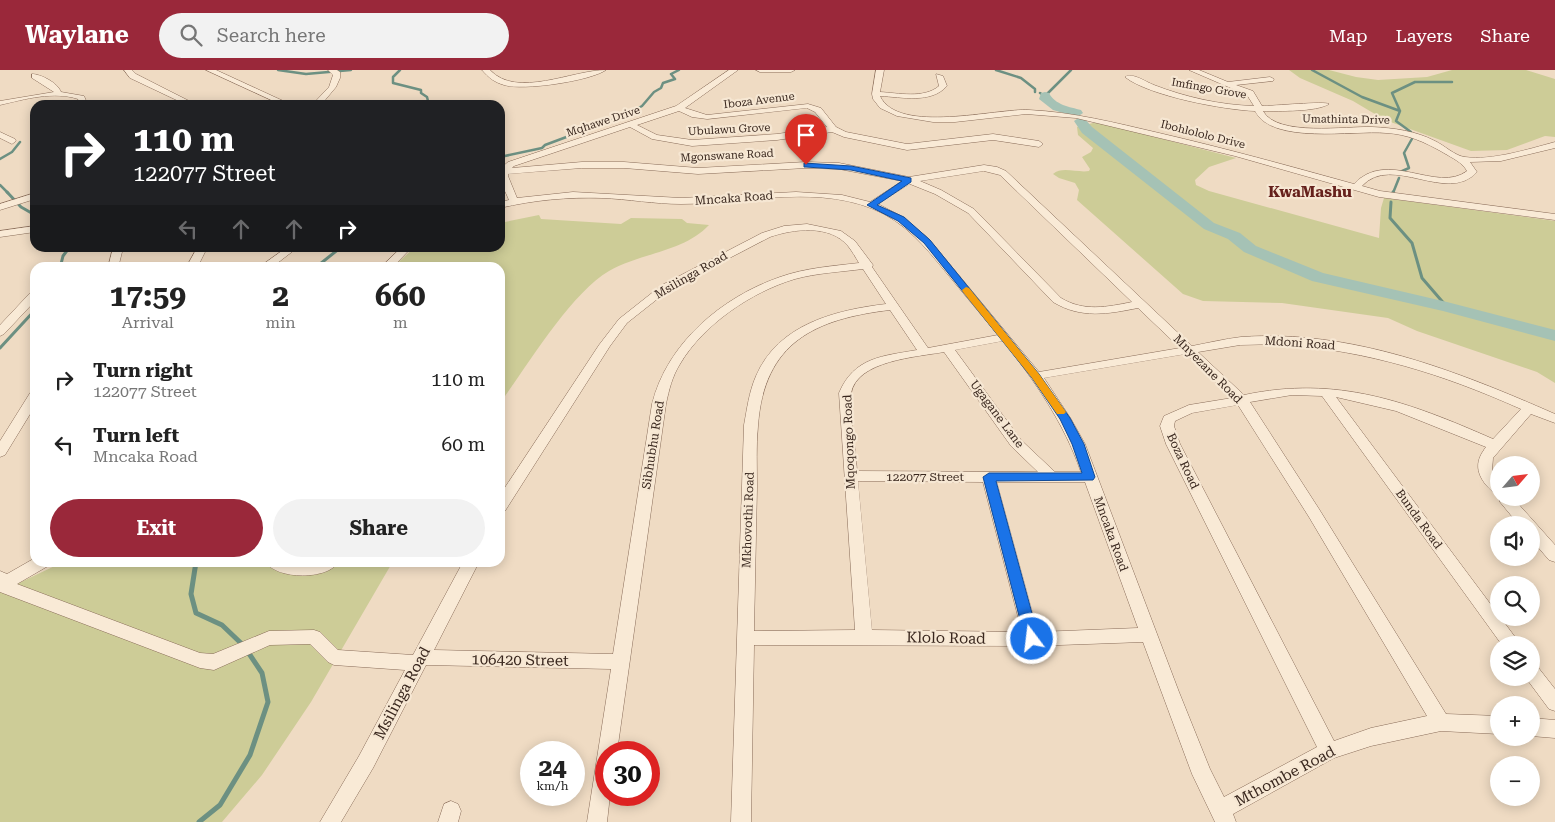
<!DOCTYPE html>
<meta charset="utf-8">
<style>
:root{--surface:#fff;--page:#f2f2f2;--text:#222;--muted:#767676;--accent:#9a283a}
body{margin:0;font-family:"Roboto Serif",serif;background:var(--page);color:var(--text);height:100vh;display:flex;flex-direction:column;font-size:19px;white-space:nowrap}
*{box-sizing:border-box;margin:0}
p{font-size:16px;color:var(--muted)}
.icon{flex:none;width:28px;height:28px;fill:none;stroke:currentColor;stroke-width:2;stroke-linecap:round;stroke-linejoin:round}
.map{position:relative;flex:1;overflow:hidden}
.sheet{position:absolute;left:30px;top:192px;width:475px;height:305px;display:flex;flex-direction:column;background:var(--surface);border-radius:15px;box-shadow:0 2px 12px #0003}
.sheet>*{flex:none}
.hud{position:absolute;left:30px;top:30px;width:475px;height:152px;border-radius:15px;box-shadow:0 2px 12px #0003;background:#202124;color:#fff;overflow:hidden}
.needle{width:32px;rotate:62deg}
.buttons{position:absolute;left:1490px;top:386px;display:grid;gap:10px}
.buttons a{display:grid;place-items:center;width:50px;height:50px;border-radius:50%;background:var(--surface);box-shadow:0 2px 12px #0003;font-size:25px}
.speed{position:absolute;left:520px;top:671px;display:flex;gap:10px;font-size:25px;font-weight:700;text-align:center}
.speed>*{display:grid;place-content:center;width:65px;height:65px;border-radius:50%;background:var(--surface);box-shadow:0 2px 12px #0003;line-height:1}
.speed small{font-size:12px;font-weight:400}
.speed .limit{border:8px solid #d22;background:#fff;color:#111}
.pin{position:absolute;display:grid;place-items:center;width:42px;height:42px;color:#fff;margin:-51px -21px;border-radius:50% 50% 50% 0;rotate:-45deg;box-shadow:0 0 5px #0007}
.pin .icon{rotate:45deg}
.me{position:absolute;width:55px;margin:-28px;rotate:345deg;stroke-linejoin:round;filter:drop-shadow(0 0 4px #0008)}
.turn{display:flex;align-items:center;gap:18px;height:105px;padding:0 20px;font-size:22px}
.turn .icon{width:65px;height:65px;stroke-width:2.5}
.turn b{display:block;font-size:35px;line-height:42px}
.lanes{display:flex;align-items:center;height:48px;padding:0 20px;background:#0003;justify-content:center;gap:25px;direction:ltr}
.lanes .off{opacity:.35}
.eta{display:flex;justify-content:space-evenly;align-items:center;height:85px;text-align:center}
.eta b{font-size:30px;font-weight:700;line-height:35px}
.cta{display:flex;gap:10px;margin-top:auto;padding:10px 20px}
.cta a{flex:1;height:58px;border-radius:30px;background:var(--accent);color:#fff;font-size:20px;font-weight:700;line-height:58px;text-align:center}
.cta a+a{background:var(--page);color:var(--text)}
ul{padding:0;list-style:none}
li{display:flex;align-items:center;gap:15px;height:65px;padding:0 20px}
li div{flex:1}
li b{display:block;font-size:19px}
li em{font-style:normal}
header{display:flex;align-items:center;gap:30px;box-sizing:border-box;height:70px;padding:0 25px;background:var(--accent);color:#fff}
header strong{font-size:24px}
nav{display:flex;gap:28px;margin-inline-start:auto;font-size:18px}
.search{width:350px;height:45px;background:var(--page);display:flex;align-items:center;gap:12px;box-sizing:border-box;padding:0 18px;border-radius:28px;color:var(--muted);font-size:19px}
.map>svg:first-child{display:block}
.green{fill:#cdcc97}
.lines{fill:none;stroke-linecap:round;stroke-linejoin:round}
.stream-far2{stroke:#6c9082;stroke-width:2.5}
.stream-far1{stroke:#6c9082;stroke-width:3}
.stream{stroke:#6c9082;stroke-width:5}
.river{fill:#a5c2b5;fill-rule:evenodd}
.minor-casing{stroke:#896c59;stroke-width:1}
.minor{fill:#f9ead6;fill-rule:evenodd}
.route{fill:#1a73e8;stroke:#114b97}
.slow{fill:#f59e0b}
.labels{text-anchor:middle;stroke-width:4.5;stroke-linejoin:round;paint-order:stroke}
.far-street-label{font-size:11px;fill:#39271e;stroke:#f6e7d3}
.street-label{font-size:12px;fill:#39271e;stroke:#f6e7d3}
.far-district-label{font-size:15px;font-weight:bold;fill:#66211c;stroke:#f6e7d3}
.near-street-label{font-size:15px;fill:#39271e;stroke:#f6e7d3}
</style>
<header>
<strong>Waylane</strong>
<div class="search"><svg class="icon" aria-label="search" viewBox="0 0 24 24"><circle cx="10" cy="10" r="6"/><path d="M15 15l6 6"/></svg>Search here</div>
<nav><a>Map</a><a>Layers</a><a>Share</a></nav>
</header>
<div class="map">
<svg width="1555" height="752" viewBox="0 0 1555 752">
<rect width="100%" height="100%" fill="#efdbc3"/>
<path class="green" d="M 1289,0 L 1329,0 L 1356,7 L 1378,10 L 1427,7 L 1452,0 L 1526,0 L 1555,9 L 1555,67 L 1545,66 L 1507,80 L 1471,81 L 1385,50 L 1353,31 L 1300,8 Z
M 1097,52 L 1236,88 L 1209,97 L 1195,110 L 1196,115 L 1209,121 L 1379,168 L 1381,138 L 1384,128 L 1555,151 L 1555,313 L 1537,302 L 1417,261 L 1388,248 L 1282,233 L 1203,231 L 1183,224 L 1077,130 L 1079,120 L 1075,113 L 1059,108 L 1053,104 C 1062,96 1077,103 1089,101 L 1090,99 L 1082,87 L 1091,82 L 1093,78 L 1078,65 L 1077,57 Z
M 539,145 L 541,149 L 621,154 L 631,148 L 682,149 L 687,153 L 709,155 C 684,182 640,183 609,201 C 570,224 528,295 500,333 L 500,198 L 393,197 L 414,178 L 500,178 L 500,153 Z
M 61,493 L 392,493 L 311,632 L 262,705 L 222,752 L 0,752 L 0,522 Z"/>
<g class="lines">
<path class="stream-far2" d="M 278,0 L 306,4 L 351,0
M 400,0 L 393,7 L 393,13 L 421,20 L 421,23 L 427,27 L 428,31 L 424,35
M 996,0 L 1021,8 L 1035,19 L 1035,22
M 1312,0 L 1362,27 L 1400,41
M 1040,23 L 1045,26 L 1071,0
M 1411,62 L 1396,51 L 1400,41 L 1392,23 L 1415,12 L 1452,12
M 500,87 L 542,78 L 545,75 L 628,44 L 642,36 L 654,22 L 661,18 L 663,13 L 675,9 L 671,4 L 679,0
M 0,89 L 12,82 L 20,72
M 1400,102 L 1409,98 L 1404,83 L 1413,67
M 0,115 L 8,123
M 1393,123 L 1399,108"/>
<path class="stream-far1" d="M 7,122 L 21,137 L 35,145
M 1392,125 L 1393,122
M 1391,132 L 1390,148 L 1412,173 L 1422,208 L 1447,237
M 60,198 L 63,186 L 69,178
M 315,198 L 340,178
M 0,278 L 35,240"/>
<path class="stream" d="M 196,492 L 191,524 L 196,543 L 222,555 L 244,576
M 199,752 L 220,735 L 250,685 L 268,632 L 262,603 L 248,582"/>
<path class="river" d="M 1045,22 L 1049,23 C 1055,35 1070,37 1081,40 L 1083,43 L 1077,47 L 1053,40 L 1039,29 L 1041,23 Z
M 1080,47 L 1084,48 L 1092,57 L 1214,153 L 1240,163 L 1256,176 L 1323,203 L 1447,232 L 1555,260 L 1555,271 L 1443,241 L 1312,211 L 1244,182 L 1228,169 L 1204,159 L 1082,63 L 1074,51 Z"/>
<defs>
<path id="minor" d="M 124,0 L 132,0 L 136,4 L 197,35 L 187,35 L 130,8 Z
M 206,0 L 216,0 L 292,35 L 282,35 Z
M 328,0 L 337,0 L 340,2 L 340,8 L 336,17 L 321,35 L 312,35 L 329,17 L 333,5 Z
M 482,0 L 490,0 C 517,29 572,0 606,0 C 590,11 523,21 504,15 C 494,12 489,8 482,0 Z
M 729,0 L 738,0 L 685,38 L 707,45 L 808,34 L 821,38 L 836,57 L 846,62 L 907,74 L 993,64 L 1039,71 L 1043,74 L 1039,77 L 993,70 L 907,80 L 844,67 L 832,62 L 777,70 L 692,76 L 652,69 L 630,57 L 514,96 L 512,98 L 582,92 L 624,92 L 698,98 L 806,92 L 839,93 L 909,107 L 984,95 L 997,97 L 1006,101 L 1192,276 C 1208,273 1224,269 1241,267 C 1351,259 1457,301 1555,344 L 1555,353 L 1531,344 L 1493,388 L 1492,401 L 1499,410 L 1499,425 C 1493,423 1490,419 1486,415 C 1475,401 1476,390 1486,377 L 1396,341 L 1336,327 L 1521,575 L 1502,575 L 1322,326 L 1292,325 L 1250,332 L 1319,439 L 1446,644 L 1499,646 L 1499,664 L 1441,661 L 1371,676 L 1334,688 L 1233,744 L 1236,752 L 1215,752 L 1192,704 L 1143,572 L 1032,576 L 754,575 L 751,752 L 731,752 L 744,355 C 747,339 749,322 756,306 C 778,254 836,240 886,234 L 863,199 C 840,202 817,203 795,209 C 751,222 703,255 680,294 C 672,307 669,320 666,334 L 617,682 L 606,682 L 606,725 L 610,725 L 607,752 L 587,752 L 611,599 L 426,595 L 373,698 L 341,752 L 320,752 L 359,686 L 405,600 L 334,595 L 328,592 L 310,574 L 270,575 L 214,600 L 200,598 L 0,522 L 0,501 L 7,504 L 35,488 L 35,492 L 50,492 L 48,496 L 17,514 L 200,583 L 213,584 L 269,561 L 314,560 L 320,562 L 338,580 L 413,585 L 463,492 L 479,492 L 434,580 L 613,584 L 652,334 C 667,273 722,227 780,207 C 805,198 833,196 859,193 C 856,188 852,181 848,176 C 830,154 793,159 770,167 L 670,219 L 627,253 L 610,276 L 505,441 L 500,442 L 500,425 L 599,275 L 619,249 L 662,215 L 762,163 L 784,156 L 807,154 L 841,161 L 855,171 L 873,195 L 872,197 L 928,278 L 998,265 C 983,247 969,230 954,212 C 933,187 914,160 884,144 C 822,112 747,134 681,134 C 655,134 628,129 602,128 C 567,127 534,130 500,138 L 500,132 L 509,130 L 500,110 L 500,99 L 508,92 L 676,36 ZM 807,38 L 815,42 L 827,57 L 777,64 L 692,70 L 657,65 L 637,55 L 679,41 L 692,47 L 707,49 ZM 582,98 L 624,98 L 698,104 L 806,98 L 839,99 L 902,111 L 870,132 L 842,125 L 796,122 L 681,128 L 573,122 L 517,128 L 508,106 L 508,104 ZM 984,101 L 1000,105 L 1132,232 C 1107,237 1084,242 1061,228 L 974,139 L 941,120 L 920,111 ZM 910,114 L 935,124 L 968,143 L 1053,232 C 1081,249 1108,244 1138,238 L 1180,278 L 1039,302 L 928,168 L 901,146 L 878,134 ZM 890,240 L 917,280 C 883,286 854,287 839,323 L 855,560 L 754,561 C 755,513 756,465 757,417 C 757,397 756,376 758,356 C 764,272 815,249 890,240 ZM 1003,271 C 1035,311 1064,353 1081,402 L 1055,402 L 1021,370 L 955,280 ZM 1283,274 C 1371,282 1440,303 1521,339 L 1493,369 C 1409,332 1337,305 1244,325 L 1198,282 L 1240,275 ZM 944,282 L 1011,376 L 1038,402 L 857,401 C 856,380 849,343 851,324 C 856,290 918,287 944,282 ZM 1186,284 L 1232,328 L 1189,335 L 1164,346 L 1160,356 L 1166,374 L 1317,677 L 1224,727 L 1210,699 L 1179,622 L 1085,374 L 1071,349 L 1044,308 ZM 1238,335 L 1309,447 L 1427,646 L 1371,658 L 1334,671 L 1180,374 L 1174,356 L 1175,351 L 1192,343 ZM 858,411 L 983,412 L 1022,562 L 872,560 ZM 997,412 L 1085,412 L 1138,558 L 1038,562 Z
M 756,0 L 795,0 L 791,2 L 760,2 Z
M 876,0 L 884,0 L 880,22 C 898,23 924,29 939,16 L 936,4 L 943,6 L 947,16 C 931,34 902,27 880,26 C 898,65 997,38 1029,40 C 1073,42 1116,53 1159,63 C 1224,78 1289,96 1354,114 C 1387,78 1437,124 1467,101 C 1462,92 1452,88 1444,83 C 1425,72 1407,64 1386,63 C 1353,60 1272,75 1255,41 C 1225,40 1149,26 1125,7 C 1132,2 1146,12 1154,15 C 1185,27 1220,35 1254,36 L 1247,25 L 1189,0 L 1199,0 L 1228,12 L 1270,7 L 1274,9 L 1273,11 L 1236,15 L 1253,21 L 1262,36 C 1273,36 1325,31 1329,34 C 1316,42 1279,41 1263,41 C 1277,67 1347,56 1372,57 C 1394,58 1416,61 1435,71 C 1444,75 1455,86 1465,87 C 1491,91 1529,79 1555,72 L 1555,78 L 1501,91 L 1470,92 L 1477,102 C 1447,135 1392,83 1362,116 L 1380,121 L 1555,144 L 1555,150 L 1379,127 L 1235,86 L 1076,48 L 1026,44 L 955,52 L 933,52 L 897,46 L 880,38 L 873,29 L 872,24 Z
M 32,4 C 41,4 58,13 61,22 L 84,26 L 88,35 L 80,35 L 78,29 C 54,21 25,29 0,35 L 0,31 L 54,22 L 32,8 Z
M 0,62 L 15,69 L 16,71 L 12,74 L 0,68 Z
M 35,123 L 35,129 L 0,140 L 0,134 Z
M 35,156 L 35,162 L 0,167 L 0,161 Z
M 113,178 L 123,178 L 118,198 L 108,198 Z
M 197,178 L 207,178 L 197,198 L 186,198 Z
M 286,178 L 297,178 L 271,198 L 258,198 Z
M 401,178 L 411,178 L 392,198 L 380,198 Z
M 35,221 L 35,231 L 4,264 L 0,266 L 0,255 L 31,222 Z
M 35,322 L 35,336 L 5,385 L 0,387 L 0,371 L 30,323 Z
M 1499,426 L 1513,428 L 1555,475 L 1555,492 L 1549,490 L 1531,469 L 1531,455 L 1519,455 L 1500,432 Z
M 266,492 L 338,492 C 329,510 276,510 266,492 Z
M 1531,593 L 1537,596 L 1555,619 L 1555,641 L 1549,639 L 1526,608 L 1531,608 Z
M 1531,648 L 1555,650 L 1555,668 L 1531,666 Z
M 451,731 L 458,734 L 461,741 L 458,752 L 438,752 L 444,734 Z"/>
</defs>
<use href="#minor" class="minor-casing"/>
<use href="#minor" class="minor"/>
</g>
<path class="route" d="M 804,93 L 851,96 L 911,108 L 911,112 L 877,135 L 904,147 L 930,170 L 1039,304 L 1070,348 L 1084,374 L 1095,407 L 1093,410 L 996,411 L 1039,569 L 1037,574 L 1032,575 L 1027,574 L 1025,569 L 983,407 L 989,403 L 1082,403 L 1072,374 L 1060,349 L 1032,308 L 924,173 L 898,151 L 867,135 L 902,111 L 851,100 L 806,97 L 804,97 Z"/>
<path class="slow" d="M 966,217 L 969,218 L 1039,304 L 1066,342 L 1064,344 L 1057,344 L 1032,308 L 963,222 L 962,220 Z"/>
<g class="labels">
<g class="far-street-label">
<text transform="translate(1209 18) rotate(10)" y="4">Imfingo Grove</text>
<text transform="translate(759 30) rotate(-7)" y="4">Iboza Avenue</text>
<text transform="translate(1346 49) rotate(1)" y="4">Umathinta Drive</text>
<text transform="translate(603 51) rotate(-18)" y="4">Mqhawe Drive</text>
<text transform="translate(729 59) rotate(-3)" y="4">Ubulawu Grove</text>
<text transform="translate(1203 64) rotate(14)" y="4">Ibohlololo Drive</text>
<text transform="translate(727 85) rotate(-3)" y="4">Mgonswane Road</text>
</g>
<g class="street-label">
<text transform="translate(734 128) rotate(-4)" y="4">Mncaka Road</text>
<text transform="translate(691 205) rotate(-30)" y="4">Msilinga Road</text>
<text transform="translate(1300 273) rotate(4)" y="4">Mdoni Road</text>
<text transform="translate(1208 299) rotate(45)" y="4">Mnyezane Road</text>
<text transform="translate(997 344) rotate(53)" y="4">Ugagane Lane</text>
<text transform="translate(849 372) rotate(-92)" y="4">Mqoqongo Road</text>
<text transform="translate(653 375) rotate(-81)" y="4">Sibhubhu Road</text>
<text transform="translate(1183 391) rotate(65)" y="4">Boza Road</text>
<text x="925" y="411">122077 Street</text>
<text transform="translate(1419 449) rotate(54)" y="4">Bunda Road</text>
<text transform="translate(748 450) rotate(-88)" y="4">Mkhovothi Road</text>
<text transform="translate(1111 464) rotate(70)" y="4">Mncaka Road</text>
</g>
<g class="far-district-label">
<text x="1310" y="127">KwaMashu</text>
</g>
<g class="near-street-label">
<text transform="translate(946 568) rotate(1)" y="5">Klolo Road</text>
<text transform="translate(520 590) rotate(1)" y="5">106420 Street</text>
<text transform="translate(402 623) rotate(-62)" y="5">Msilinga Road</text>
<text transform="translate(1285 706) rotate(-28)" y="5">Mthombe Road</text>
</g>
</g>
</svg>
<div class="buttons">
<a><svg class="needle" viewBox="-14 -14 28 28"><path d="M0-13l5 13h-10z" fill="#e53935"/><path d="M0 13l5-13h-10z" fill="#767676"/></svg></a>
<a><svg class="icon" aria-label="sound" viewBox="0 0 24 24"><path d="M4 9h4l5-4v14l-5-4H4zM17 9q2 3 0 6"/></svg></a>
<a><svg class="icon" aria-label="search" viewBox="0 0 24 24"><circle cx="10" cy="10" r="6"/><path d="M15 15l6 6"/></svg></a>
<a><svg class="icon" aria-label="layers" viewBox="0 0 24 24"><path d="M12 4l9 5-9 5-9-5zM3 14l9 5 9-5"/></svg></a>
<a>+</a>
<a>−</a>
</div>
<div class="speed"><div>24<small>km/h</small></div><div class="limit">30</div></div>
<div class="pin" style="left:806px;top:95px;background:#d93025"><svg class="icon" aria-label="arrive" viewBox="0 0 24 24"><path d="M6 21V4h12l-3 4 3 4H6"/></svg></div>
<svg class="me" style="left:1032px;top:569px" viewBox="-20 -20 40 40"><circle r="17" fill="#1a73e8" stroke="#fff" stroke-width="3"/><path d="M0-11L8 9 0 5-8 9z" fill="#fff"/></svg>
<div class="hud">
<div class="turn"><svg class="icon" aria-label="right" viewBox="0 0 24 24"><path d="M7 20v-9h11M14 6l5 5-5 5"/></svg><div><b>110 m</b>122077 Street</div></div>
<div class="lanes"><svg class="icon off" aria-label="left" viewBox="0 0 24 24"><path d="M17 20v-9H6M10 6l-5 5 5 5"/></svg><svg class="icon off" aria-label="ahead" viewBox="0 0 24 24"><path d="M12 20V5M6 11l6-6 6 6"/></svg><svg class="icon off" aria-label="ahead" viewBox="0 0 24 24"><path d="M12 20V5M6 11l6-6 6 6"/></svg><svg class="icon" aria-label="right" viewBox="0 0 24 24"><path d="M7 20v-9h11M14 6l5 5-5 5"/></svg></div>
</div>
<section class="sheet">
<div class="eta">
<div><b>17:59</b><p>Arrival</p></div>
<div><b>2</b><p>min</p></div>
<div><b>660</b><p>m</p></div>
</div>
<ul>
<li><svg class="icon" aria-label="right" viewBox="0 0 24 24"><path d="M7 20v-9h11M14 6l5 5-5 5"/></svg><div><b>Turn right</b><p>122077 Street</p></div><em>110 m</em></li>
<li><svg class="icon" aria-label="left" viewBox="0 0 24 24"><path d="M17 20v-9H6M10 6l-5 5 5 5"/></svg><div><b>Turn left</b><p>Mncaka Road</p></div><em>60 m</em></li>
</ul>
<div class="cta"><a>Exit</a><a>Share</a></div>
</section>
</div>
